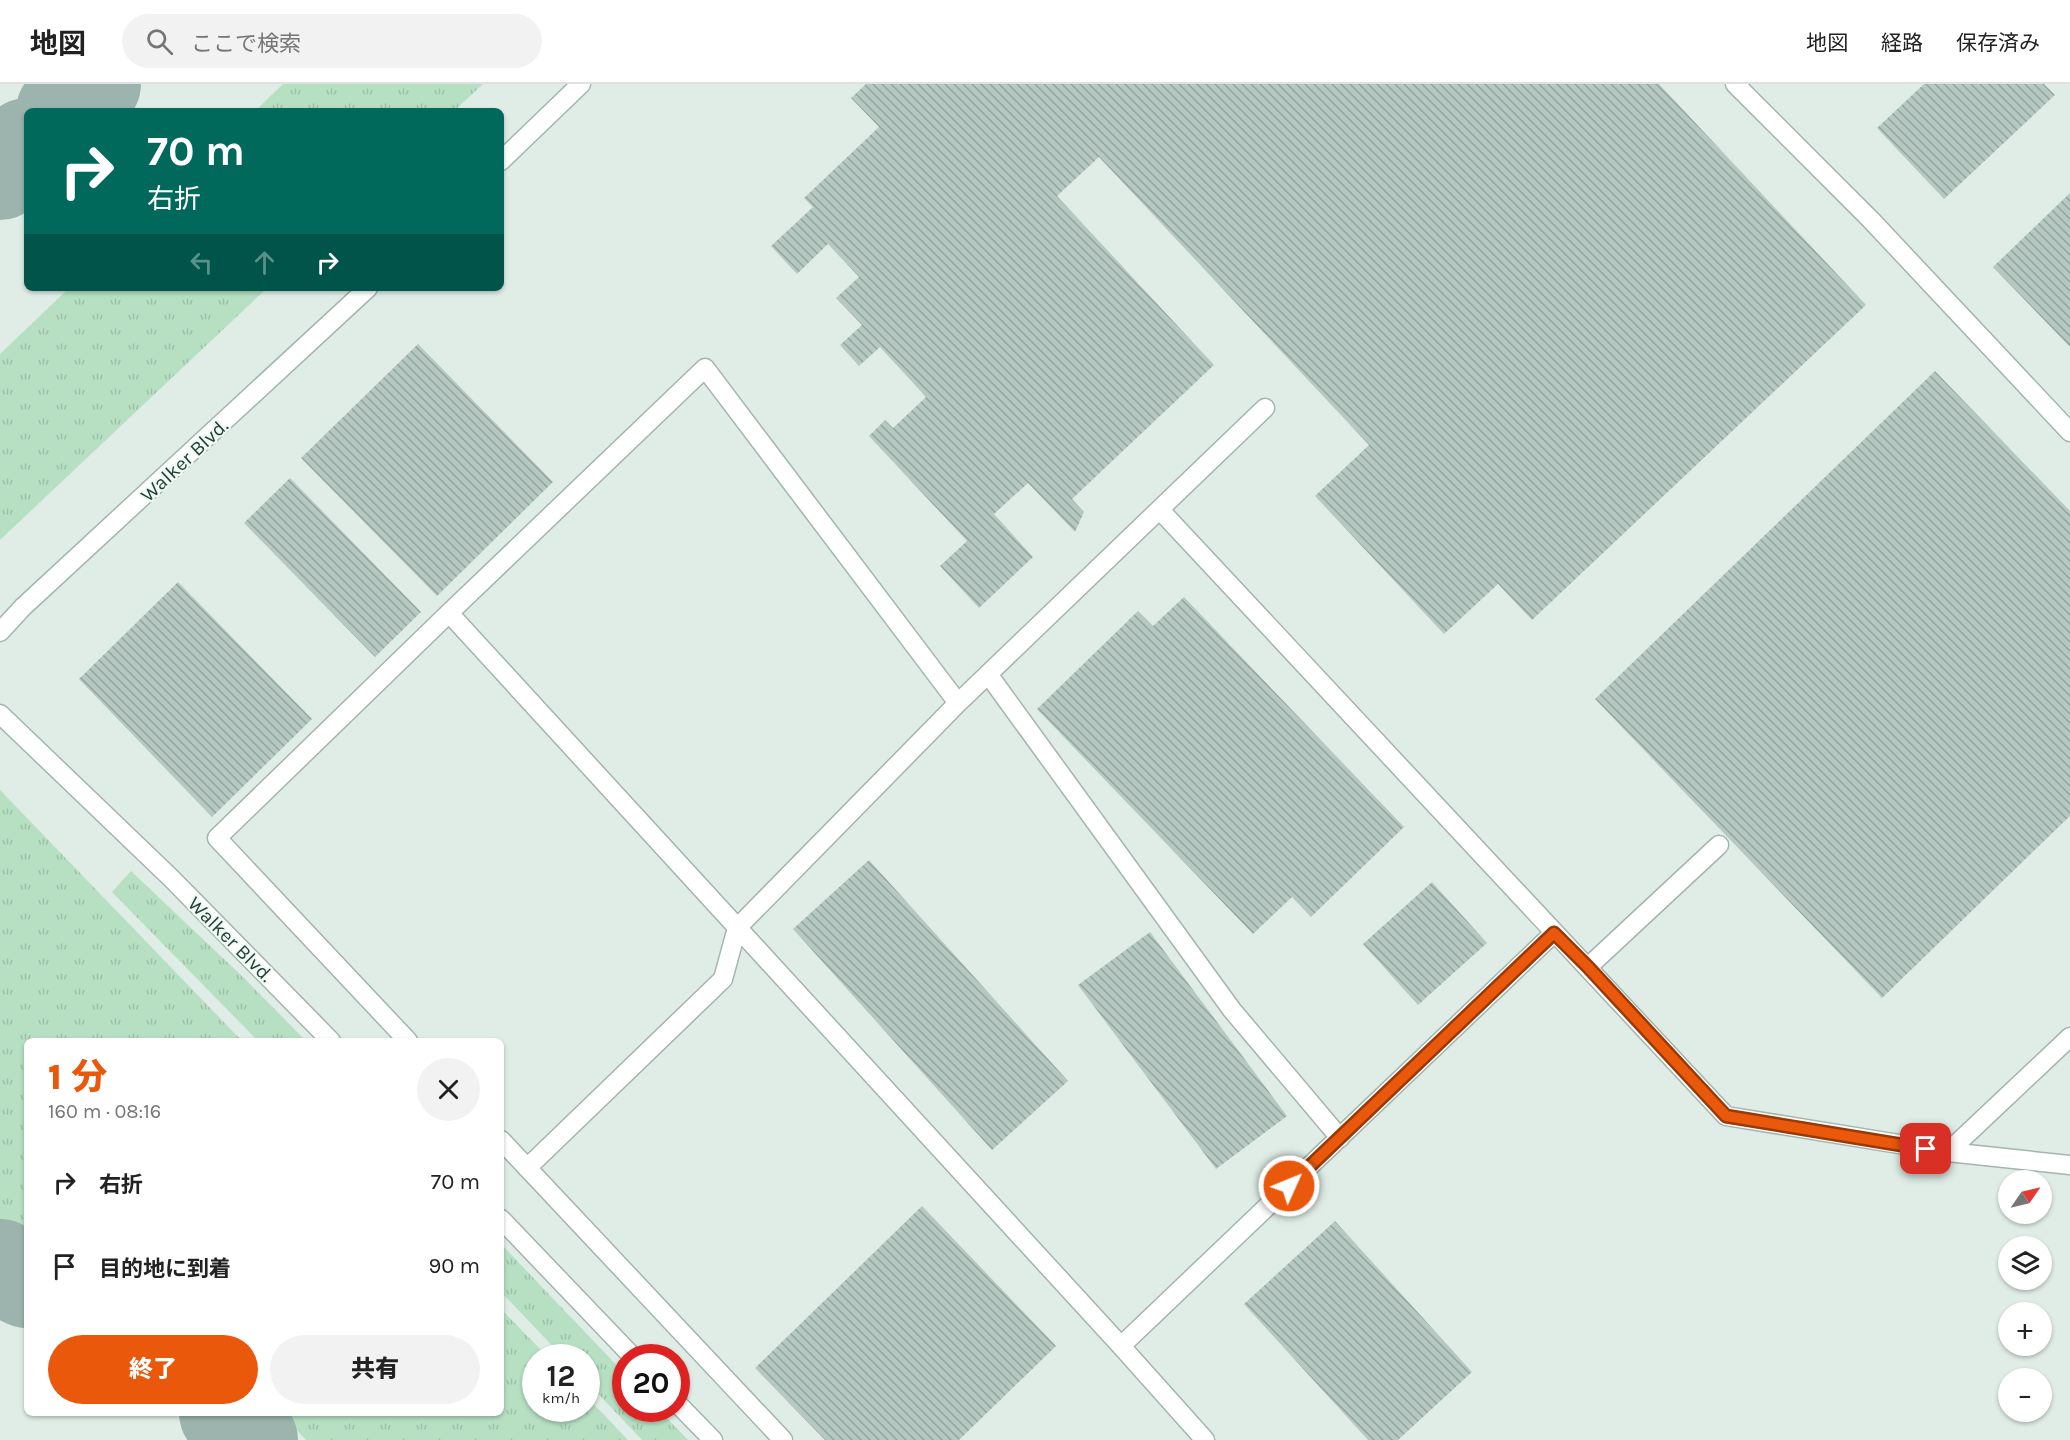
<!DOCTYPE html>
<html lang="ja">
<meta charset="utf-8">
<style>
:root{--surface:#fff;--page:#f2f2f2;--text:#222;--muted:#767676;--line:#e0e0e0;--accent:#ea580c}
body{margin:0;font-family:Karla,"Noto Sans JP",sans-serif;background:var(--page);color:var(--text);height:100vh;display:flex;flex-direction:column;font-size:22px;white-space:nowrap}
*{box-sizing:border-box;margin:0}
p{font-size:20px;color:var(--muted)}
.icon{flex:none;width:33px;height:33px;fill:none;stroke:currentColor;stroke-width:2;stroke-linecap:round;stroke-linejoin:round}
.map{position:relative;flex:1;overflow:hidden}
.details{position:absolute;left:24px;top:954px;width:480px;height:378px;display:flex;flex-direction:column;background:var(--surface);border-radius:9px;box-shadow:0 2px 4px #0004}
.details>*{flex:none}
.hud{position:absolute;left:24px;top:24px;width:480px;height:183px;border-radius:9px;box-shadow:0 2px 4px #0004;background:#00695c;color:#fff;overflow:hidden}
.needle{width:39px;rotate:56deg}
.controls{position:absolute;left:1998px;top:1086px;display:grid;gap:12px}
.controls a{display:grid;place-items:center;width:54px;height:54px;border-radius:50%;background:var(--surface);box-shadow:0 2px 4px #0004;font-size:30px}
.speed{position:absolute;left:522px;top:1260px;display:flex;gap:12px;font-size:30px;font-weight:700;text-align:center}
.speed>*{display:grid;place-content:center;width:78px;height:78px;border-radius:50%;background:var(--surface);box-shadow:0 2px 4px #0004;line-height:1}
.speed small{font-size:15px;font-weight:400}
.speed .limit{border:9px solid #d22;background:#fff;color:#111}
.pin{position:absolute;display:grid;place-items:center;width:51px;height:51px;color:#fff;margin:-26px;border-radius:12px;box-shadow:0 3px 9px #0006}
.me{position:absolute;width:66px;margin:-33px;rotate:46deg;stroke-linejoin:round;filter:drop-shadow(0 0 4px #0008)}
.turn{display:flex;align-items:center;gap:21px;height:126px;padding:0 24px;font-size:27px}
.turn .icon{width:78px;height:78px;stroke-width:2.5}
.turn b{display:block;font-size:42px;line-height:51px}
.lanes{display:flex;align-items:center;height:57px;padding:0 24px;background:#0003;justify-content:center;gap:30px;direction:ltr}
.lanes .off{opacity:.35}
.round{display:grid;place-items:center;flex:none;width:63px;height:63px;border-radius:32px;background:var(--page)}
.headline{display:flex;align-items:center;justify-content:space-between;height:102px;padding:0 24px}
h1{font-size:36px;font-weight:800;line-height:45px;color:var(--accent)}
.button{display:flex;gap:12px;margin-top:auto;padding:12px 24px}
.button a{flex:1;height:69px;border-radius:36px;background:var(--accent);color:#fff;font-size:24px;font-weight:800;line-height:69px;text-align:center}
.button a+a{background:var(--page);color:var(--text)}
ul{padding:0;list-style:none}
li{display:flex;align-items:center;gap:18px;height:84px;padding:0 24px}
li div{flex:1}
li b{display:block;font-size:22px}
li em{font-style:normal}
header{display:flex;align-items:center;gap:36px;box-sizing:border-box;height:84px;padding:0 30px;background:var(--surface);border-bottom:2px solid var(--line)}
header strong{font-size:28px}
nav{display:flex;gap:33px;margin-inline-start:auto;font-size:21px}
.search{width:420px;height:54px;background:var(--page);display:flex;align-items:center;gap:15px;box-sizing:border-box;padding:0 21px;border-radius:33px;color:var(--muted);font-size:22px}
.map>svg:first-child{display:block}
.grass{fill:url(#grass-tufts)}
.lines{fill:none;stroke-linecap:round;stroke-linejoin:round}
.taxiway{stroke:#9cb4ad;stroke-width:96}
.building{fill:url(#building-back-hatch)}
.minor-casing{stroke:#a2b5af;stroke-width:21}
.minor{stroke:#fff;stroke-width:18}
.route-casing{stroke:#983908;stroke-width:15}
.route{stroke:#ea580c;stroke-width:10}
.labels{text-anchor:middle;stroke-width:4.5;stroke-linejoin:round;paint-order:stroke}
.street-label{font-size:20px;fill:#1f3f37;stroke:#f1f9f5}
</style>
<header>
<strong>地図</strong>
<div class="search"><svg class="icon" aria-label="search" viewBox="0 0 24 24"><circle cx="10" cy="10" r="6"/><path d="M15 15l6 6"/></svg>ここで検索</div>
<nav><a>地図</a><a>経路</a><a>保存済み</a></nav>
</header>
<div class="map">
<svg width="2070" height="1356" viewBox="0 0 2070 1356">
<defs>
<pattern id="grass-tufts" width="24" height="20" patternUnits="userSpaceOnUse" patternTransform="scale(1.5)"><rect width="24" height="20" fill="#b7e0c3"/><path d="M3 7l-1-3M5 7V3M7 7l1-3M15 17l-1-3M17 17v-4M19 17l1-3" fill="none" stroke="#9dc1a8"/></pattern>
<pattern id="building-back-hatch" width="6" height="6" patternUnits="userSpaceOnUse" patternTransform="scale(1.5)"><rect width="6" height="6" fill="#b5c8c1"/><path d="M-1 5l2 2M0 0l6 6M5-1l2 2" fill="none" stroke="#93a49e"/></pattern>
</defs>
<rect width="100%" height="100%" fill="#e0ede7"/>
<path class="grass" d="M 283,0 L 483,0 L 454,27 L 255,27 Z
M 69,204 L 267,204 L 0,456 L 0,270 Z
M 0,706 L 242,957 L 27,957 L 27,1165 L 0,1152 Z
M 131,787 L 245,895 L 306,957 L 258,957 L 112,808 Z
M 501,1160 L 625,1290 L 626,1324 L 658,1325 L 688,1356 L 642,1356 L 587,1298 L 586,1274 L 563,1273 L 501,1208 Z
M 501,1225 L 548,1273 L 536,1274 L 536,1324 L 586,1324 L 587,1313 L 628,1356 L 306,1356 L 281,1329 L 501,1329 Z"/>
<g class="lines">
<path class="taxiway" d="M 64,27 L 93,0
M 0,88 L 27,62
M 0,1183 L 27,1196
M 227,1329 L 250,1356"/>
</g>
<path class="building" d="M 866,0 L 1659,0 L 1866,221 L 1532,536 L 1498,500 L 1444,550 L 1315,412 L 1369,361 L 1099,73 L 1057,112 L 1214,281 L 1072,415 L 1084,428 L 1075,448 L 1028,399 L 994,430 L 1033,473 L 979,524 L 940,482 L 967,457 L 869,352 L 885,336 L 893,344 L 926,313 L 880,263 L 859,282 L 840,261 L 862,241 L 836,214 L 859,193 L 828,160 L 797,190 L 771,162 L 813,123 L 804,114 L 879,43 L 851,14 Z
M 1924,0 L 2044,0 L 2055,11 L 1944,115 L 1877,44 Z
M 2070,109 L 2070,263 L 1993,183 Z
M 418,260 L 553,398 L 437,512 L 301,374 Z
M 1935,287 L 2070,427 L 2070,732 L 1882,914 L 1595,615 Z
M 290,394 L 421,528 L 375,573 L 244,439 Z
M 178,498 L 312,635 L 212,733 L 79,595 Z
M 1184,513 L 1404,743 L 1311,833 L 1292,813 L 1253,850 L 1037,625 L 1138,527 L 1153,542 Z
M 869,776 L 1068,997 L 992,1066 L 793,845 Z
M 1432,798 L 1487,859 L 1418,921 L 1363,860 Z
M 1150,848 L 1287,1032 L 1216,1085 L 1078,901 Z
M 922,1122 L 1056,1262 L 959,1356 L 825,1356 L 755,1284 Z
M 1335,1137 L 1472,1288 L 1398,1356 L 1368,1356 L 1244,1220 Z"/>
<g class="lines">
<defs>
<path id="minor" d="M 1735,0 L 1871,136 L 2070,348
M 501,77 L 581,0
M 1160,426 L 1726,1032 L 1948,1068 L 2070,1081
M 449,529 L 1121,1262 L 1205,1356
M 0,548 L 23,523 L 368,204
M 988,590 L 1232,926 L 1340,1054
M 0,630 L 172,795 L 331,957
M 1588,883 L 1719,761
M 408,957 L 217,754 L 449,529 L 705,284 L 958,619
M 501,1056 L 783,1356
M 1948,1068 L 2070,953
M 527,1084 L 723,895 L 737,844 L 958,619 L 1265,324
M 501,1135 L 634,1274
M 1121,1262 L 1554,849
M 676,1318 L 713,1356"/>
</defs>
<use href="#minor" class="minor-casing"/>
<use href="#minor" class="minor"/>
</g>
<g class="lines">
<defs>
<path id="route" d="M 1289,1102 L 1554,849 L 1588,883 L 1726,1032 L 1926,1065"/>
</defs>
<use href="#route" class="route-casing"/>
<use href="#route" class="route"/>
</g>
<g class="labels">
<g class="street-label">
<text transform="translate(184 376) rotate(-43)" y="7">Walker Blvd.</text>
<text transform="translate(231 855) rotate(45)" y="7">Walker Blvd.</text>
</g>
</g>
</svg>
<div class="controls">
<a><svg class="needle" viewBox="-14 -14 28 28"><path d="M0-13l5 13h-10z" fill="#e53935"/><path d="M0 13l5-13h-10z" fill="#767676"/></svg></a>
<a><svg class="icon" aria-label="layers" viewBox="0 0 24 24"><path d="M12 4l9 5-9 5-9-5zM3 14l9 5 9-5"/></svg></a>
<a>+</a>
<a>−</a>
</div>
<div class="speed"><div>12<small>km/h</small></div><div class="limit">20</div></div>
<div class="pin" style="left:1926px;top:1065px;background:#d93025"><svg class="icon" aria-label="arrive" viewBox="0 0 24 24"><path d="M6 21V4h12l-3 4 3 4H6"/></svg></div>
<svg class="me" style="left:1289px;top:1102px" viewBox="-20 -20 40 40"><circle r="17" fill="#ea580c" stroke="#fff" stroke-width="3"/><path d="M0-11L8 9 0 5-8 9z" fill="#fff"/></svg>
<div class="hud">
<div class="turn"><svg class="icon" aria-label="right" viewBox="0 0 24 24"><path d="M7 20v-9h11M14 6l5 5-5 5"/></svg><div><b>70 m</b>右折</div></div>
<div class="lanes"><svg class="icon off" aria-label="left" viewBox="0 0 24 24"><path d="M17 20v-9H6M10 6l-5 5 5 5"/></svg><svg class="icon off" aria-label="ahead" viewBox="0 0 24 24"><path d="M12 20V5M6 11l6-6 6 6"/></svg><svg class="icon" aria-label="right" viewBox="0 0 24 24"><path d="M7 20v-9h11M14 6l5 5-5 5"/></svg></div>
</div>
<section class="details">
<div class="headline"><div><h1>1 分</h1><p>160 m · 08:16</p></div><a class="round"><svg class="icon" aria-label="close" viewBox="0 0 24 24"><path d="M6 6l12 12M18 6L6 18"/></svg></a></div>
<ul>
<li><svg class="icon" aria-label="right" viewBox="0 0 24 24"><path d="M7 20v-9h11M14 6l5 5-5 5"/></svg><div><b>右折</b></div><em>70 m</em></li>
<li><svg class="icon" aria-label="arrive" viewBox="0 0 24 24"><path d="M6 21V4h12l-3 4 3 4H6"/></svg><div><b>目的地に到着</b></div><em>90 m</em></li>
</ul>
<div class="button"><a>終了</a><a>共有</a></div>
</section>
</div>
